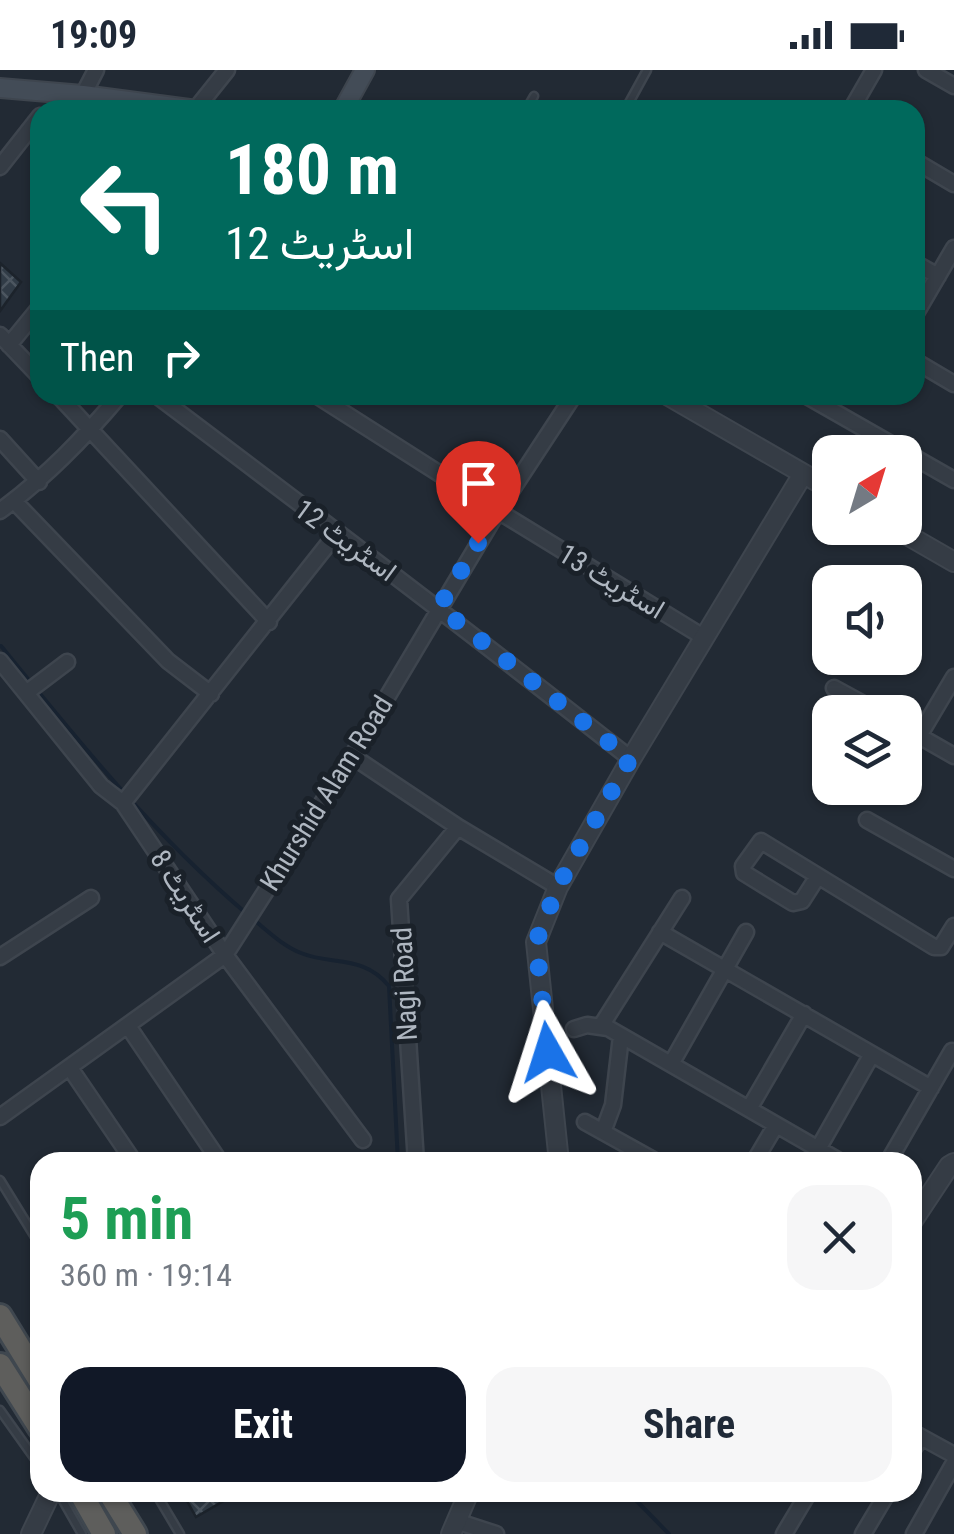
<!DOCTYPE html>
<meta charset="utf-8">
<style>
:root{--surface:#fff;--page:#f6f6f7;--text:#1f2937;--muted:#747a83;--accent:#111827}
body{margin:0;font-family:"Roboto Condensed",Vazirmatn,sans-serif;background:var(--page);color:var(--text);height:100vh;display:flex;flex-direction:column;font-size:38px;white-space:nowrap}
*{box-sizing:border-box;margin:0}
p{font-size:32px;color:var(--muted)}
.icon{flex:none;width:55px;height:55px;fill:none;stroke:currentColor;stroke-width:2;stroke-linecap:round;stroke-linejoin:round}
.map{position:relative;flex:1;overflow:hidden}
.side{position:absolute;left:30px;top:1082px;width:892px;height:350px;display:flex;flex-direction:column;background:var(--surface);border-radius:30px;box-shadow:0 2px 8px #0004}
.side>*{flex:none}
.top-card{position:absolute;left:30px;top:30px;width:895px;height:305px;border-radius:30px;box-shadow:0 2px 8px #0004;background:#00695c;color:#fff;overflow:hidden}
.needle{width:65px;rotate:38deg}
.fabs{position:absolute;left:812px;top:365px;display:grid;gap:20px}
.fabs a{display:grid;place-items:center;width:110px;height:110px;border-radius:20px;background:var(--surface);box-shadow:0 2px 8px #0004;font-size:50px}
.pin{position:absolute;display:grid;place-items:center;width:85px;height:85px;color:#fff;margin:-102px -42px;border-radius:50% 50% 50% 0;rotate:-45deg;box-shadow:0 0 10px #0007}
.pin .icon{rotate:45deg}
.me{position:absolute;width:110px;margin:-55px;rotate:354deg;stroke-linejoin:round;filter:drop-shadow(0 0 8px #0008)}
.turn{display:flex;align-items:center;gap:35px;height:210px;padding:0 30px;font-size:45px}
.turn .icon{width:130px;height:130px;stroke-width:2.5}
.turn b{display:block;font-size:70px;line-height:85px}
.then{display:flex;align-items:center;height:95px;padding:0 30px;background:#0003;gap:20px;font-size:38px}
.round{display:grid;place-items:center;flex:none;width:105px;height:105px;border-radius:30px;background:var(--page)}
.headline{display:flex;align-items:center;justify-content:space-between;height:170px;padding:0 30px}
h1{font-size:60px;font-weight:700;line-height:75px;color:#1e9e55}
.action{display:flex;gap:20px;margin-top:auto;padding:20px 30px}
.action a{flex:1;height:115px;border-radius:30px;background:var(--accent);color:#fff;font-size:40px;font-weight:700;line-height:115px;text-align:center}
.action a+a{background:var(--page);color:var(--text)}
.status{display:flex;justify-content:space-between;align-items:center;height:70px;padding:0 50px;background:var(--surface);direction:ltr}
.status svg{height:28px;fill:currentColor}
.map>svg:first-child{display:block}
.lines{fill:none;stroke-linecap:round;stroke-linejoin:round}
.stream{stroke:#172230;stroke-width:4}
.building{fill:url(#building-cross-hatch);stroke:#1c232b;stroke-width:2.5}
.service-casing{stroke:#3e454e;stroke-width:11}
.minor-casing{stroke:#3e454e;stroke-width:19}
.tertiary-casing{stroke:#3e454e;stroke-width:22}
.secondary-casing{stroke:#3e454e;stroke-width:22}
.trunk-casing{stroke:#3f474f;stroke-width:28}
.service{stroke:#353c45;stroke-width:6}
.minor{stroke:#353c45;stroke-width:14}
.tertiary{stroke:#353c45;stroke-width:18}
.secondary{stroke:#434c57;stroke-width:18}
.trunk{stroke:#5e5e5c;stroke-width:22}
.route{stroke:#1a73e8;stroke-width:18;stroke-dasharray:0 32.4}
.labels{text-anchor:middle;stroke-width:10;stroke-linejoin:round;paint-order:stroke}
.street-label{font-size:28px;fill:#afb7c1;stroke:#1a2129}
</style>
<div class="status"><b>19:09</b><svg viewBox="0 0 49 12"><path d="M0 12V9h3v3zM5 12V6h3v6zM10 12V3h3v9zM15 12V0h3v12zM26 1h20v11H26zM47 4h2v5h-2z"/></svg></div>
<div class="map">
<svg width="954" height="1464" viewBox="0 0 954 1464">
<defs>
<pattern id="building-cross-hatch" width="8" height="8" patternUnits="userSpaceOnUse" patternTransform="scale(2.5)"><rect width="8" height="8" fill="#313c47"/><path d="M0 0l8 8M0 8l8-8" fill="none" stroke="#4c5660"/></pattern>
</defs>
<rect width="100%" height="100%" fill="#222a34"/>
<g class="lines">
<path class="stream" d="M 1,576 C 78,671 154,765 247,844
M 254,850 C 269,862 283,876 301,883 C 332,896 363,884 389,916 L 398,1092
M 628,1422 L 669,1464"/>
</g>
<path class="building" d="M 0,193 L 21,212 L 0,241 Z
M 182,1422 L 220,1422 L 225,1430 L 196,1447 Z"/>
<g class="lines">
<defs>
<path id="service" d="M 526,40 L 534,26
M 625,40 L 647,0
M 0,1110 L 40,1175
M 0,1340 L 40,1396
M 58,1422 L 82,1464
M 155,1422 L 180,1464"/>
<path id="minor" d="M 926,0 L 954,16
M 83,25 L 96,0
M 195,40 L 227,0
M 851,40 L 874,0
M 915,91 L 954,114
M 0,97 L 40,46
M 915,193 L 938,206
M 915,245 L 954,178
M 0,265 L 40,307
M 9,275 L 40,237
M 915,291 L 954,314
M 58,325 L 269,552
M 156,325 C 315,445 474,565 631,689
M 316,325 L 498,441 L 705,568
M 805,325 L 954,410
M 0,369 L 39,412
M 14,431 L 168,591 L 211,624
M 0,441 C 47,406 82,370 120,325
M 0,591 L 101,716 L 123,733 L 225,885 L 363,1070
M 834,618 L 878,642
M 26,623 L 67,592
M 905,658 L 954,686
M 919,666 L 954,607
M 352,686 L 458,757 L 558,817
M 123,733 L 336,464
M 867,750 L 954,799
M 818,806 L 802,831 L 793,833 L 744,803 L 743,796 L 761,771 L 934,877 L 941,877 L 954,856
M 660,862 L 931,1018
M 0,887 L 91,828
M 128,956 L 220,1092
M 601,956 L 682,828
M 574,959 L 587,955 L 608,958 L 841,1092
M 671,994 L 746,862
M 70,998 L 134,1092
M 749,1039 L 804,944
M 0,1047 L 225,885 L 352,686 L 498,441 L 574,325
M 585,1052 L 657,1092
M 603,1062 L 613,1035 L 621,966
M 818,1079 L 872,984
M 416,1092 L 399,829 L 458,757
M 754,1092 L 776,1055
M 888,1092 L 952,981
M 912,1362 L 954,1385
M 912,1381 L 921,1367
M 456,1451 L 496,1464
M 784,1464 L 809,1422
M 863,1464 L 888,1422
M 914,1464 L 954,1393"/>
<path id="tertiary" d="M 667,325 L 830,419
M 895,458 L 954,492
M 559,1092 L 536,872 L 558,817 L 631,689 L 803,404
M 912,1152 L 949,1096 L 954,1093
M 31,1464 L 51,1422
M 451,1464 L 469,1422"/>
<path id="secondary" d="M 0,18 L 83,25 L 197,40
M 343,40 L 365,0"/>
<path id="trunk" d="M 0,1246 L 40,1311
M 0,1295 L 40,1358
M 80,1422 L 104,1464
M 109,1422 L 135,1464"/>
</defs>
<use href="#service" class="service-casing"/>
<use href="#minor" class="minor-casing"/>
<use href="#tertiary" class="tertiary-casing"/>
<use href="#secondary" class="secondary-casing"/>
<use href="#trunk" class="trunk-casing"/>
<use href="#service" class="service"/>
<use href="#minor" class="minor"/>
<use href="#tertiary" class="tertiary"/>
<use href="#secondary" class="secondary"/>
<use href="#trunk" class="trunk"/>
</g>
<g class="lines">
<path class="route" d="M 478,473 L 439,537 L 630,689 L 558,816 L 536,872 L 548,982"/>
</g>
<g class="labels">
<g class="street-label">
<text transform="translate(346 470) rotate(36)" y="10">اسٹریٹ 12</text>
<text transform="translate(612 511) rotate(31)" y="10">اسٹریٹ 13</text>
<text transform="translate(326 723) rotate(-58)" y="10">Khurshid Alam Road</text>
<text transform="translate(186 826) rotate(57)" y="10">اسٹریٹ 8</text>
<text transform="translate(404 914) rotate(-93)" y="10">Nagi Road</text>
</g>
</g>
</svg>
<div class="fabs">
<a><svg class="needle" viewBox="-14 -14 28 28"><path d="M0-13l5 13h-10z" fill="#e53935"/><path d="M0 13l5-13h-10z" fill="#747a83"/></svg></a>
<a><svg class="icon" aria-label="sound" viewBox="0 0 24 24"><path d="M4 9h4l5-4v14l-5-4H4zM17 9q2 3 0 6"/></svg></a>
<a><svg class="icon" aria-label="layers" viewBox="0 0 24 24"><path d="M12 4l9 5-9 5-9-5zM3 14l9 5 9-5"/></svg></a>
</div>
<div class="pin" style="left:478px;top:473px;background:#d93025"><svg class="icon" aria-label="arrive" viewBox="0 0 24 24"><path d="M6 21V4h12l-3 4 3 4H6"/></svg></div>
<svg class="me" style="left:548px;top:982px" viewBox="-20 -20 40 40"><path d="M0-17L14 15 0 8-14 15z" fill="#1a73e8" stroke="#fff" stroke-width="4"/></svg>
<div class="top-card">
<div class="turn"><svg class="icon" aria-label="left" viewBox="0 0 24 24"><path d="M17 20v-9H6M10 6l-5 5 5 5"/></svg><div><b>180 m</b>اسٹریٹ 12</div></div>
<div class="then">Then<svg class="icon" aria-label="right" viewBox="0 0 24 24"><path d="M7 20v-9h11M14 6l5 5-5 5"/></svg></div>
</div>
<section class="side">
<div class="headline"><div><h1>5 min</h1><p>360 m · 19:14</p></div><a class="round"><svg class="icon" aria-label="close" viewBox="0 0 24 24"><path d="M6 6l12 12M18 6L6 18"/></svg></a></div>
<div class="action"><a>Exit</a><a>Share</a></div>
</section>
</div>
